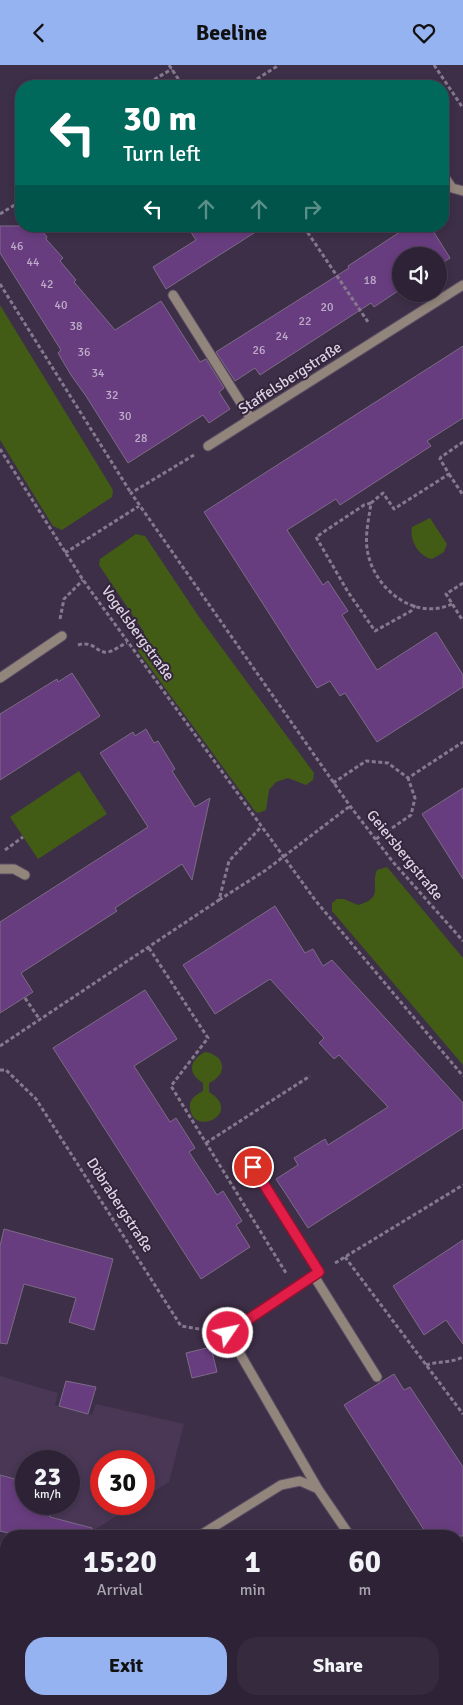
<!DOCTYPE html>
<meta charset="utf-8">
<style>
:root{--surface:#2e2336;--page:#362b3e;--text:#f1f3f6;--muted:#a7a4ad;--line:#494051;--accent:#95b2f1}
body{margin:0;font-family:Signika,sans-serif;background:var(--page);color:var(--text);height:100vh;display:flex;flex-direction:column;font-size:19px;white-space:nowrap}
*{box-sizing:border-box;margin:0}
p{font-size:16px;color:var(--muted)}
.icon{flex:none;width:28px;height:28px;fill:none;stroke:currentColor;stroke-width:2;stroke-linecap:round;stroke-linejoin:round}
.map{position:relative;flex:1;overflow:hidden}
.panel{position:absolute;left:0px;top:1465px;width:464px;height:175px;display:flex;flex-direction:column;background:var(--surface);border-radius:20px 20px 0 0;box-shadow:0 2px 8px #0003,0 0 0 1px var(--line)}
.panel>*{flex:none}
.guide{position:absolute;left:15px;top:15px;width:434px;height:152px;border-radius:20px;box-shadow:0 2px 8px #0003,0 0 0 1px var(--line);background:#00695c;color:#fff;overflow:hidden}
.tools{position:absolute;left:392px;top:182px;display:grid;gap:10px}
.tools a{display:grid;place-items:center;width:55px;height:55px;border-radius:50%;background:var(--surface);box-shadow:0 2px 8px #0003,0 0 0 1px var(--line);font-size:25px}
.speed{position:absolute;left:15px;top:1385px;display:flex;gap:10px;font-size:25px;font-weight:700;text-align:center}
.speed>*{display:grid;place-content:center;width:65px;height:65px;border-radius:50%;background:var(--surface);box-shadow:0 2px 8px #0003,0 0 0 1px var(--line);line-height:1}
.speed small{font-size:12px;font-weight:400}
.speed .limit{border:8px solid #d22;background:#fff;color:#111}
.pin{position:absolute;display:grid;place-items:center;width:42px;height:42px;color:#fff;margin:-21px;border:2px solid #fff;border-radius:50%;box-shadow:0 1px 5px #0007}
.me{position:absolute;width:55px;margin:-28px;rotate:56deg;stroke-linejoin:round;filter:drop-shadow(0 0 4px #0008)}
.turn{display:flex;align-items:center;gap:18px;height:105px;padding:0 25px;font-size:22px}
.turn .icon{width:65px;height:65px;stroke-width:2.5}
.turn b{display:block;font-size:35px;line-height:42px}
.lanes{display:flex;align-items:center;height:48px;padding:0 25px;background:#0003;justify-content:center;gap:25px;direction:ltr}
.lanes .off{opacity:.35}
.eta{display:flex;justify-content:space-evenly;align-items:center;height:85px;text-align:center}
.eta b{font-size:30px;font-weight:700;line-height:35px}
.action{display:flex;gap:10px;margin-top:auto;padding:10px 25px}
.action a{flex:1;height:58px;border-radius:20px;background:var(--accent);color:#111;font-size:20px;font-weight:700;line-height:58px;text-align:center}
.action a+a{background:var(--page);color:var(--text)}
header{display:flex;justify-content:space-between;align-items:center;height:65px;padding:0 25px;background:var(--accent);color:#111;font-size:22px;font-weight:700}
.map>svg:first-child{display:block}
.built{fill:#493755;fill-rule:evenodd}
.green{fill:#425c15}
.building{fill:#683d7f;stroke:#7c6b86}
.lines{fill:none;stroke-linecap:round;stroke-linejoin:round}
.minor-casing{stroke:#5a4c64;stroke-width:11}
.path{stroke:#85798d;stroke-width:3;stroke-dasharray:4 2.5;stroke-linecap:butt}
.minor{stroke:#92857c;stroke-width:9}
.route-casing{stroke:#92132f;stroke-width:12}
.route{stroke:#e11d48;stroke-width:9}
.labels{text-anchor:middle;stroke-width:4;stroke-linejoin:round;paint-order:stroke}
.number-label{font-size:12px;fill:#beadc9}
.street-label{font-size:15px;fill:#dbd2e2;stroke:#34253d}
</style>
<header><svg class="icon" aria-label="back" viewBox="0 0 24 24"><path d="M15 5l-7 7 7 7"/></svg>Beeline<svg class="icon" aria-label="heart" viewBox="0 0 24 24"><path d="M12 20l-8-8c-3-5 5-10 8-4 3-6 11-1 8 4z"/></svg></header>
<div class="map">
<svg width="463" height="1640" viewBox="0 0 463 1640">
<rect width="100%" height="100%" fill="#3e2f48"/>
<path class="built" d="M 0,1311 L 58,1328 L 55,1340 L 92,1350 L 96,1339 L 184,1359 L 169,1417 L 144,1433 L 144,1396 L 101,1396 L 101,1439 L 135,1439 L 85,1471 L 20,1471 L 0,1466 ZM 26,1396 L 69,1396 L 69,1439 L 26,1439 Z"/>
<path class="green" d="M 0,240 L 113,425 L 112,432 L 62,465 L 53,461 L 0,375 Z
M 430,453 L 447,479 L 444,487 L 432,494 C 419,492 409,475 412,462 Z
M 136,469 L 145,471 L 199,552 L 314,708 L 313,715 L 306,720 L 288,713 L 276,717 L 269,725 L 266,745 L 258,748 L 255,746 L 138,586 L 144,567 L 99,500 L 100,494 Z
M 79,706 L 107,749 L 38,794 L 10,752 Z
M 387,802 L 463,893 L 463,1000 L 332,846 L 332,838 L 337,834 L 344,834 L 358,840 C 385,833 370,821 377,805 Z
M 205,987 C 226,990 228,1010 209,1018 L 209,1027 C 244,1048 193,1073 190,1043 C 189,1034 196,1030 203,1026 L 203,1018 C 188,1009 188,996 205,987 Z"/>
<path class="building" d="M 0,161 L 38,161 L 47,172 L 46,174 L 63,193 L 60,196 L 76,215 L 74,217 L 115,265 L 161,236 L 200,297 L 206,294 L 224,323 L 219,327 L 230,344 L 209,358 L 203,350 L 128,398 L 86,331 L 71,310 L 58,288 L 61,285 L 0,188 Z
M 187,161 L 265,161 L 166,224 L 153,202 L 196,175 Z
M 409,161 L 430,161 L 450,193 L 439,200 L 439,191 L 401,191 L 401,224 L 374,242 L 371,238 L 260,310 L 255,303 L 235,316 L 216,287 L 349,203 L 348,201 Z
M 463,281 L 463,353 L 427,376 L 431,381 L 340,440 L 336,434 L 287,465 L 323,520 L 328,516 L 348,546 L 342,550 L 377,605 L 436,567 L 463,610 L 463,622 L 377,677 L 345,628 L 340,631 L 330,616 L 317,623 L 204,447 Z
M 72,608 L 100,651 L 0,715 L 0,649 L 57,614 L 58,617 Z
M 146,664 L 154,678 L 158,676 L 175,704 L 172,706 L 195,742 L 210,733 L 192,815 L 182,799 L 115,843 L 117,846 L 21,908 L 33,927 L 0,948 L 0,857 L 148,762 L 100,688 L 133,667 L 135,671 Z
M 463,723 L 463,814 L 422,749 Z
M 275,841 L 305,888 L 313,884 L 323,901 L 332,895 L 463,1038 L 463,1063 L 308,1163 L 276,1114 L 298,1100 L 294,1093 L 325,1074 L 328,1080 L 388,1042 L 339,990 L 334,994 L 319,978 L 324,973 L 270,914 L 215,949 L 183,900 Z
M 145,925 L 177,974 L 134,1001 L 170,1057 L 176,1053 L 195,1083 L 189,1087 L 217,1130 L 223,1126 L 242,1156 L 236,1160 L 250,1182 L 201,1214 L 53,983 Z
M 4,1164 L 113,1194 L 94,1265 L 69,1257 L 76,1233 L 24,1219 L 7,1279 L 0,1278 L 0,1181 Z
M 463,1175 L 463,1279 L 446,1255 L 424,1270 L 393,1221 Z
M 211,1282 L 217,1307 L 192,1313 L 186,1288 Z
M 394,1309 L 404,1325 L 410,1322 L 463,1402 L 463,1471 L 428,1471 L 344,1340 Z
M 66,1316 L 96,1322 L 88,1349 L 59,1341 Z
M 0,1410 L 26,1417 L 26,1439 L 53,1439 L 50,1452 L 92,1463 L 91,1471 L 20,1471 L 0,1466 Z"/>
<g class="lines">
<defs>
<path id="minor" d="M 442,108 L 452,123 L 463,126
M 173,230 L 251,354
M 208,381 L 463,220
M 0,613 L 62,571
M 0,804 L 14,804 L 25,810
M 253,1102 L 319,1207 L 228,1268 L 318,1424
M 314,1211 L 377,1312
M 199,1471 L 281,1420 L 300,1416 L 318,1424 L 350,1471
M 0,1518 L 6,1516
M 458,1630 L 463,1639
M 15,1640 L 17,1634"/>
</defs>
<use href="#minor" class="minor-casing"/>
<path class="path" d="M 169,0 L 183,21
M 434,0 L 463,43
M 143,21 L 172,4
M 246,21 L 279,0
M 0,149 L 21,136
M 291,161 L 304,162 L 368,257
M 0,219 L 131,428
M 0,384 L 83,515 L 315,835 L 463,1011
M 194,390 L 131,428 L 350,741 L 393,797 L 463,876
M 449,409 L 463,430
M 371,438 L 364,440 L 316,472 L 348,527 L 375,566 L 411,546 L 415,540
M 65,488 L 139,441
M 463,518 L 446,529 L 463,556
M 452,539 C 415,556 376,525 368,489 C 364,472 369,454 371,438 L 383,428 L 394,444 L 449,409 L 440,394 L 441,392 L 463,377
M 60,554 L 64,534 L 83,515
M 78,580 C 94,575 97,589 108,587 C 114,586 121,580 127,578
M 333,718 L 366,696 L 388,698 L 408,713 L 463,677
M 376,774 L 411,750 L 415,733 L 408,713
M 5,785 L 23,772
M 219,835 L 266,805 L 350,741
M 149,883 L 208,973 L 171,1021 L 286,1208
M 25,933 L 40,955
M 0,981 L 219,835 L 229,796 L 261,762
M 0,1005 L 6,1005 L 36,1034 L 181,1261 L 211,1266
M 206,1078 L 310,1011
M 345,1192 L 463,1349
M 335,1198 L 463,1120
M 426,1300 C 439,1296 451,1298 463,1292
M 313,1634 L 317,1640
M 328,1634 L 332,1640"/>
<use href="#minor" class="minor"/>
</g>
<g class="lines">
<defs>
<path id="route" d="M 228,1268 L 319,1207 L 253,1102"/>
</defs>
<use href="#route" class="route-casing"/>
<use href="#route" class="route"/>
</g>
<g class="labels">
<g class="number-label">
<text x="17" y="185">46</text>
<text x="33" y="201">44</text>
<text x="370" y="219">18</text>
<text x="47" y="223">42</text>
<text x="61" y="244">40</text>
<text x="327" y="246">20</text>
<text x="305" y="260">22</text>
<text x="76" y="265">38</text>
<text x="282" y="275">24</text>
<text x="259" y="289">26</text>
<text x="84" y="291">36</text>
<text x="98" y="312">34</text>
<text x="112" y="334">32</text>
<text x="125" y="355">30</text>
<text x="141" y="377">28</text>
</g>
<g class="street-label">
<text transform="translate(290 313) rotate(-33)" y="5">Staffelsbergstraße</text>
<text transform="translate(138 568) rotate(54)" y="5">Vogelsbergstraße</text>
<text transform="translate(405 790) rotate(51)" y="5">Geiersbergstraße</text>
<text transform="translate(120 1140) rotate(57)" y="5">Döbrabergstraße</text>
</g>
</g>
</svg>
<div class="tools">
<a><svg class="icon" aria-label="sound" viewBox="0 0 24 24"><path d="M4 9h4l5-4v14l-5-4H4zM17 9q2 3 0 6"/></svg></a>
</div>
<div class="speed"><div>23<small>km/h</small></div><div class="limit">30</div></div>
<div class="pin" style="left:253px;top:1102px;background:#d93025"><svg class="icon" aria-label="arrive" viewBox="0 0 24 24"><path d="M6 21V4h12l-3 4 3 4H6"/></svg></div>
<svg class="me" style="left:228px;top:1268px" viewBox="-20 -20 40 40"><circle r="17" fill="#e11d48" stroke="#fff" stroke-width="3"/><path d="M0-11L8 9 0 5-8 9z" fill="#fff"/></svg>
<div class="guide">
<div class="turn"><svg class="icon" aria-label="left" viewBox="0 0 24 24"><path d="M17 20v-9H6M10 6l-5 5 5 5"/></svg><div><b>30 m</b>Turn left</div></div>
<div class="lanes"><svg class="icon" aria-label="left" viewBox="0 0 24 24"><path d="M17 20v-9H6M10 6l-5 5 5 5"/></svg><svg class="icon off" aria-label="ahead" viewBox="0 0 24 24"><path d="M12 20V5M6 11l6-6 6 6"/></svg><svg class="icon off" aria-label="ahead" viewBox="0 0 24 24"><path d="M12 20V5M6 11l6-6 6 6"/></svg><svg class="icon off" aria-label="right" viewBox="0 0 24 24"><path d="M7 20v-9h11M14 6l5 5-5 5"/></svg></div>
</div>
<section class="panel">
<div class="eta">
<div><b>15:20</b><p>Arrival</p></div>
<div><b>1</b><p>min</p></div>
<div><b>60</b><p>m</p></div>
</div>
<div class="action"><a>Exit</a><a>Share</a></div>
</section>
</div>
